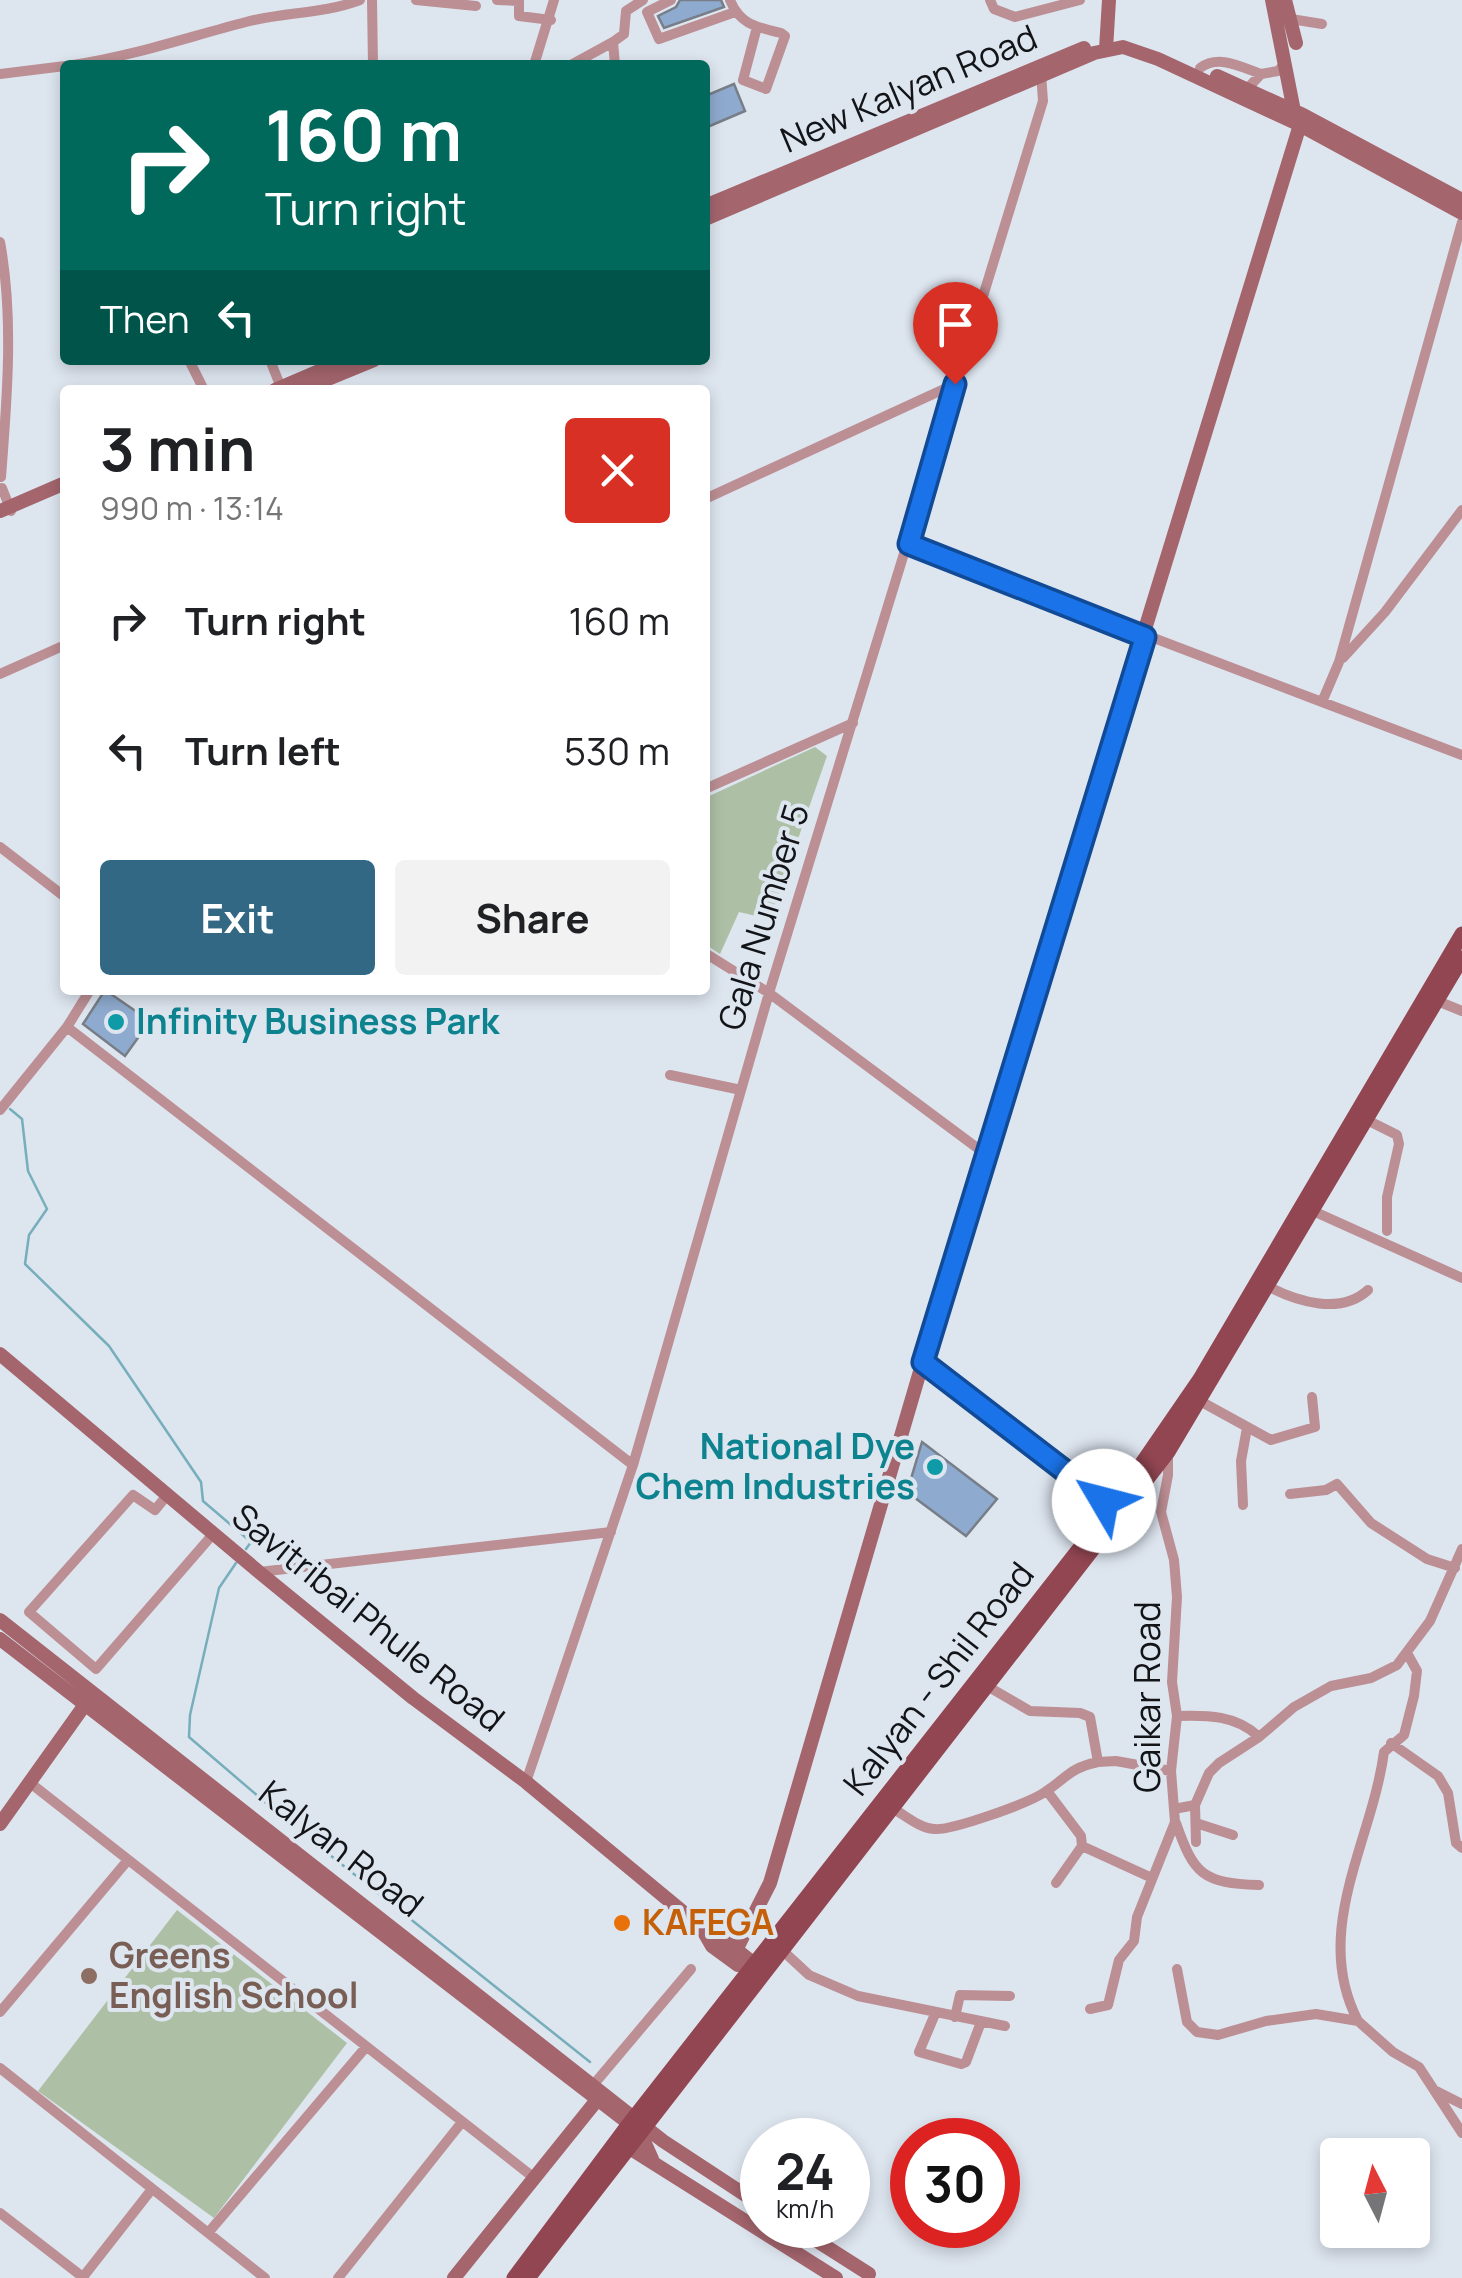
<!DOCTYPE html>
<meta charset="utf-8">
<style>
:root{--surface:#fff;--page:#f2f2f2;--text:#202124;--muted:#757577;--accent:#326883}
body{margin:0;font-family:Manrope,sans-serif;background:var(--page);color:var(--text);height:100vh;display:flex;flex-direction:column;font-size:38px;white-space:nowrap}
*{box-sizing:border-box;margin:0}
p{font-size:32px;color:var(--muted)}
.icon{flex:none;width:55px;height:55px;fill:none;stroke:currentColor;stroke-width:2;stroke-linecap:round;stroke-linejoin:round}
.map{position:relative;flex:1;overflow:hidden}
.panel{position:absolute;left:60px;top:385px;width:650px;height:610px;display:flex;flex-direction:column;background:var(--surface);border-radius:10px;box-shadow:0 5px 15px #0003}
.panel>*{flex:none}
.guide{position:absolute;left:60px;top:60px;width:650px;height:305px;border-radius:10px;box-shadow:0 5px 15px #0003;background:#00695c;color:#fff;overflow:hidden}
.needle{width:65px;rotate:354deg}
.buttons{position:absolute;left:1320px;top:2138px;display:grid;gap:20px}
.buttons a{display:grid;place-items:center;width:110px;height:110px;border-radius:10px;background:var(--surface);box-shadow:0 5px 15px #0003;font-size:50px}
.speed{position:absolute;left:740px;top:2118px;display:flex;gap:20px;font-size:50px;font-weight:700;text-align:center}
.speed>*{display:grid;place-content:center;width:130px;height:130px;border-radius:50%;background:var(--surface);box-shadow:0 5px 15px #0003;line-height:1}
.speed small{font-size:25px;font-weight:400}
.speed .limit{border:15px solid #d22;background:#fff;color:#111}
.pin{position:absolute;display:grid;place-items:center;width:85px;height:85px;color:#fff;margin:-102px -42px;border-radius:50% 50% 50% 0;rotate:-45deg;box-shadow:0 0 10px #0007}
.pin .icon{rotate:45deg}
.me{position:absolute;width:110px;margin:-55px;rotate:307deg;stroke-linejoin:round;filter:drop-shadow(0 0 8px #0008)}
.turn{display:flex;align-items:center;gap:35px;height:210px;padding:0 40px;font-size:45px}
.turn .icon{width:130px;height:130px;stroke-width:2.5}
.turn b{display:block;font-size:70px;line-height:85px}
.then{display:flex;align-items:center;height:95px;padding:0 40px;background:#0003;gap:20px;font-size:38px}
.round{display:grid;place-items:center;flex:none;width:105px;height:105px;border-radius:10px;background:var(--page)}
.head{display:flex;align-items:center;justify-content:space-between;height:170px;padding:0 40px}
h1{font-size:60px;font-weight:700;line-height:75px}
.button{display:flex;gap:20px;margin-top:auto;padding:20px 40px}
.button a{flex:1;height:115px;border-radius:10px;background:var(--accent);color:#fff;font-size:40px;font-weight:700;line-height:115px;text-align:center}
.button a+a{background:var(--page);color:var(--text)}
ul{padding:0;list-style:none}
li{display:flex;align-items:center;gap:30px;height:130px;padding:0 40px}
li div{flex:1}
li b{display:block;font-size:38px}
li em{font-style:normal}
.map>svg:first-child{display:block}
.green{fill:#adc0a6}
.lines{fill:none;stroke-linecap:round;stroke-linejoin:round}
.stream{stroke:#77aebb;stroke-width:2.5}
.building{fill:#8eaace;stroke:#777e87;stroke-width:2.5}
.street{stroke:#bc8f94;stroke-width:10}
.secondary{stroke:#a4656d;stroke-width:14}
.primary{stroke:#924652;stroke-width:15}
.route-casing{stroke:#114b97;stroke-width:25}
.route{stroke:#1a73e8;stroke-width:18}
.culture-dot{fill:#0f9aa8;stroke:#dde5ef;stroke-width:4}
.food-dot{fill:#e8710a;stroke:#dde5ef;stroke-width:4}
.education-dot{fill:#8d6e63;stroke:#dde5ef;stroke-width:4}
.labels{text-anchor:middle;stroke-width:8;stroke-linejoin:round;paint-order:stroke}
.street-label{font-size:35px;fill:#121418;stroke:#dde5ef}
.culture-label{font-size:35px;font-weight:bold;fill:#0d838f;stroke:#dde5ef;text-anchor:start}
.food-label{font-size:35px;font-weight:bold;fill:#c56008;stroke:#dde5ef;text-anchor:start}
.education-label{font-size:35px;font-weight:bold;fill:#785e54;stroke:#dde5ef;text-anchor:start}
</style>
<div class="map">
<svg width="1462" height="2278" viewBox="0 0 1462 2278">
<rect width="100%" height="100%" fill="#dde5ef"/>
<path class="green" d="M 815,747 L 827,756 L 770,919 L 739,912 L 720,954 L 705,944 L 705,798 Z
M 177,1910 L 347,2043 L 214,2218 L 38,2091 Z"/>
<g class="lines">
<path class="stream" d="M 10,1109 L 22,1119 L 28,1171 L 47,1209 L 29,1235 L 25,1264 L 109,1346 L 201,1482 L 203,1501 L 251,1542 L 246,1549
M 236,1563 L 219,1588 L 190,1715 L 189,1737 L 273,1809
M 330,1855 L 590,2062"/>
</g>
<path class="building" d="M 680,0 L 721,0 L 724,7 L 664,28 L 658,16 L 676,7 Z
M 734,84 L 745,111 L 705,128 L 705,96 Z
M 105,990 L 150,1021 L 125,1056 L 83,1024 Z
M 922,1442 L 997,1499 L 966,1536 L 907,1492 Z"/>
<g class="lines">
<path class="street" d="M 372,0 L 373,65
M 416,0 L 476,6
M 497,0 L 519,1
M 519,0 L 519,16 L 551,20
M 671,0 L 647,12 L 659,39 L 735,12
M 730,0 C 740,25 757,27 781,33 L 785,36 L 766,89 L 743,80 L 757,27
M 990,0 L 994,9 L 1015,17 L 1080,0
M 1291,19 L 1322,24
M 613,42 L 624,34 L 626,11 L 643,0
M 73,65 C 133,56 188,37 246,22 C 284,12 323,14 360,0
M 534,65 L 554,0
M 571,65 L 613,42 L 615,65
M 1200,68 C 1219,54 1241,67 1261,74
M 0,74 L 65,66
M 1247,89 L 1261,74 L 1278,71 L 1285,63
M 0,242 C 14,317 7,400 1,477
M 189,360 L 204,390
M 270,360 L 282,390
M 2,488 L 11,511
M 705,499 L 955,384
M 909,545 L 1322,702 L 1339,662 L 1462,222
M 1343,658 L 1385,612 L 1462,510
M 0,674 L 65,645
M 1322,702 L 1462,755
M 705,789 L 853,723
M 0,847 L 65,897
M 705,953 L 769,993 L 984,1153
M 1435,1000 L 1462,1011
M 67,1027 L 90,990
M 670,1075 L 741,1090
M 0,1110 L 67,1027 L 633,1465
M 1367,1120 L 1397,1135 L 1399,1144 L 1387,1197 L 1387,1231
M 1313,1211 L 1462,1278
M 1269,1287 C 1298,1302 1341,1315 1368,1290
M 923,1362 L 1112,1507
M 1200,1401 L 1271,1440 L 1315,1427 L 1312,1397
M 168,1494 L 155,1510 L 133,1495 L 29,1612 L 96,1669 L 214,1533
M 1290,1494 L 1326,1490 L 1337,1484 L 1371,1523 L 1427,1559 L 1455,1568
M 1243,1505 L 1241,1461 L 1247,1428
M 259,1572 L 611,1532
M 1177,1716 C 1207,1715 1237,1715 1259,1737
M 1391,1743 L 1438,1776 L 1448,1793 L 1456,1843 L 1462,1848
M 1098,1762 L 1116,1761 L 1171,1771
M 29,1782 L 533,2177
M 526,1782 L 633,1465 L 769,993 L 1043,101 L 1041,73
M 1047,1791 L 1081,1836 L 1082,1846 L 1056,1883
M 1195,1805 L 1196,1842
M 892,1808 C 905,1815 919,1828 934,1829 C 951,1831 1029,1803 1045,1792 C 1067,1778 1069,1768 1098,1762 L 1090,1717 L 1080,1713 L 1030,1711 L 987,1686
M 1174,1809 L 1195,1805 L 1209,1773 L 1219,1763 L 1259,1737 L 1294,1707 L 1331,1686 L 1371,1678 L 1397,1665 L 1430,1621 L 1462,1549
M 1176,1823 C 1194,1875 1203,1883 1259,1885
M 1196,1823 L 1233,1835
M 1082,1846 L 1152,1878
M 782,1950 L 809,1975 L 858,1996 L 1005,2026
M 1177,1969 L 1187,2022 L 1197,2032 L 1218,2035 L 1266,2021 L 1316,2014 L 1358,2021 L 1393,2052 L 1419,2067 L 1462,2133
M 1090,2009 L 1108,2005 L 1119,1960 L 1134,1941 L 1137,1917 L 1175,1822 L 1171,1771 L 1177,1716 L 1172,1682 L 1177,1597 L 1174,1560 L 1161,1512 L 1168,1475 L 1168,1454
M 0,2012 L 128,1860
M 935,2014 L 919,2052 L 961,2064 L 966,2062 L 981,2022
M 955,2017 L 960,1995 L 1010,1996
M 1358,2021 C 1311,1931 1372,1842 1384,1752 L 1404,1735 L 1414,1696 L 1417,1671 L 1407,1653
M 0,2068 L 265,2278
M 589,2090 L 691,1969
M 1436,2091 L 1462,2104
M 0,2213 L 84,2278
M 208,2233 L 366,2047
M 83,2277 L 152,2189
M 338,2278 L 462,2122"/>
<path class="secondary" d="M 1272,0 L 1294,111
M 1285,0 L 1296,43
M 1106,49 L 1109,0
M 1217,76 L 1303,115 L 1462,200
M 705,206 L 1084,48
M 705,219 L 1094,53 L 1123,47 L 1158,59 L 1300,125 L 1462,213
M 275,390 L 345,360
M 301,390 L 374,360
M 0,511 L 65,483
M 0,1354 L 259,1572 L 413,1698 L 526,1782 L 701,1927 L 711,1930 L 761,1969
M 0,1620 L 663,2141 L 762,2206
M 0,1639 L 640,2132 L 652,2159
M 0,1824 L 89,1699
M 701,1927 L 712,1946 L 738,1965
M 731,1960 L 770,1883 L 984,1153 L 1303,115
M 628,2147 L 836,2278
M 792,2225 L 869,2274
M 454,2278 L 601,2095"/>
<path class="primary" d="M 514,2278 L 629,2124 L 1112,1507 L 1200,1379 L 1462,934
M 528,2278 L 1168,1452 L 1462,958"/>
</g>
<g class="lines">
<defs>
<path id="route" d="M 955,384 L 909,544 L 1145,637 L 923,1362 L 1104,1501"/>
</defs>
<use href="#route" class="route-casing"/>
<use href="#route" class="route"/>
</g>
<g class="culture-dot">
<circle cx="116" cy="1022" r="10"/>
<circle cx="935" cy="1467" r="10"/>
</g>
<circle class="food-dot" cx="622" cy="1923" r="10"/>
<circle class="education-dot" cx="89" cy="1976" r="10"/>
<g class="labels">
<g class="street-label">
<text transform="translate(909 89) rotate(-23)" y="12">New Kalyan Road</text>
<text transform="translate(764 917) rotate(-73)" y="12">Gala Number 5</text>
<text transform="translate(368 1618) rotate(39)" y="12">Savitribai Phule Road</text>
<text transform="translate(939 1679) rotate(-52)" y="12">Kalyan - Shil Road</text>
<text transform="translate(1148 1697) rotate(-90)" y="12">Gaikar Road</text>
<text transform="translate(341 1849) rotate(38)" y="12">Kalyan Road</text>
</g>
<g class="culture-label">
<text x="136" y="1034">Infinity Business Park</text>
<text x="915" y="1459" text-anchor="end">National Dye<tspan x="915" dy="40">Chem Industries</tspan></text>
</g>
<g class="food-label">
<text x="642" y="1935">KAFEGA</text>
</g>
<g class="education-label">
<text x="109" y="1968">Greens<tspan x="109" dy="40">English School</tspan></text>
</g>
</g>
</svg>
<div class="buttons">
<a><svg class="needle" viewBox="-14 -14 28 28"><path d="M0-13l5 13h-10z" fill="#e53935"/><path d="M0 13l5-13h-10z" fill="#757577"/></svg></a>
</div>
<div class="speed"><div>24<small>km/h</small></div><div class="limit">30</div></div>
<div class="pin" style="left:955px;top:384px;background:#d93025"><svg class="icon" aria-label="arrive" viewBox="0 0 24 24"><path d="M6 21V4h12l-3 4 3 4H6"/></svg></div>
<svg class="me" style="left:1104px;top:1501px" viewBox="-20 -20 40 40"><circle r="19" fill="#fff"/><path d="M0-13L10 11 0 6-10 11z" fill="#1a73e8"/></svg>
<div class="guide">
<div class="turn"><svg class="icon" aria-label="right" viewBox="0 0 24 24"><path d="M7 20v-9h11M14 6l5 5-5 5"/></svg><div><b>160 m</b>Turn right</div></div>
<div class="then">Then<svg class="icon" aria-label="left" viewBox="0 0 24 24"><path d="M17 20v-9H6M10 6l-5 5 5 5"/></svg></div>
</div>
<section class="panel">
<div class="head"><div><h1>3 min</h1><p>990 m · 13:14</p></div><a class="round" style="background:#d93025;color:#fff"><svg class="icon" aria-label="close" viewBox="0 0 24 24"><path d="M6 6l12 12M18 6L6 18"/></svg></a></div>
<ul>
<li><svg class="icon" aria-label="right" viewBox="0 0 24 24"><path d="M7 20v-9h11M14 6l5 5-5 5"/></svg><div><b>Turn right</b></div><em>160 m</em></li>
<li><svg class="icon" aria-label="left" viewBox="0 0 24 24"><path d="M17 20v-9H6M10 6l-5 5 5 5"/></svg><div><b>Turn left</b></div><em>530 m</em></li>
</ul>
<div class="button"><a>Exit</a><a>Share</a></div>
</section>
</div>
